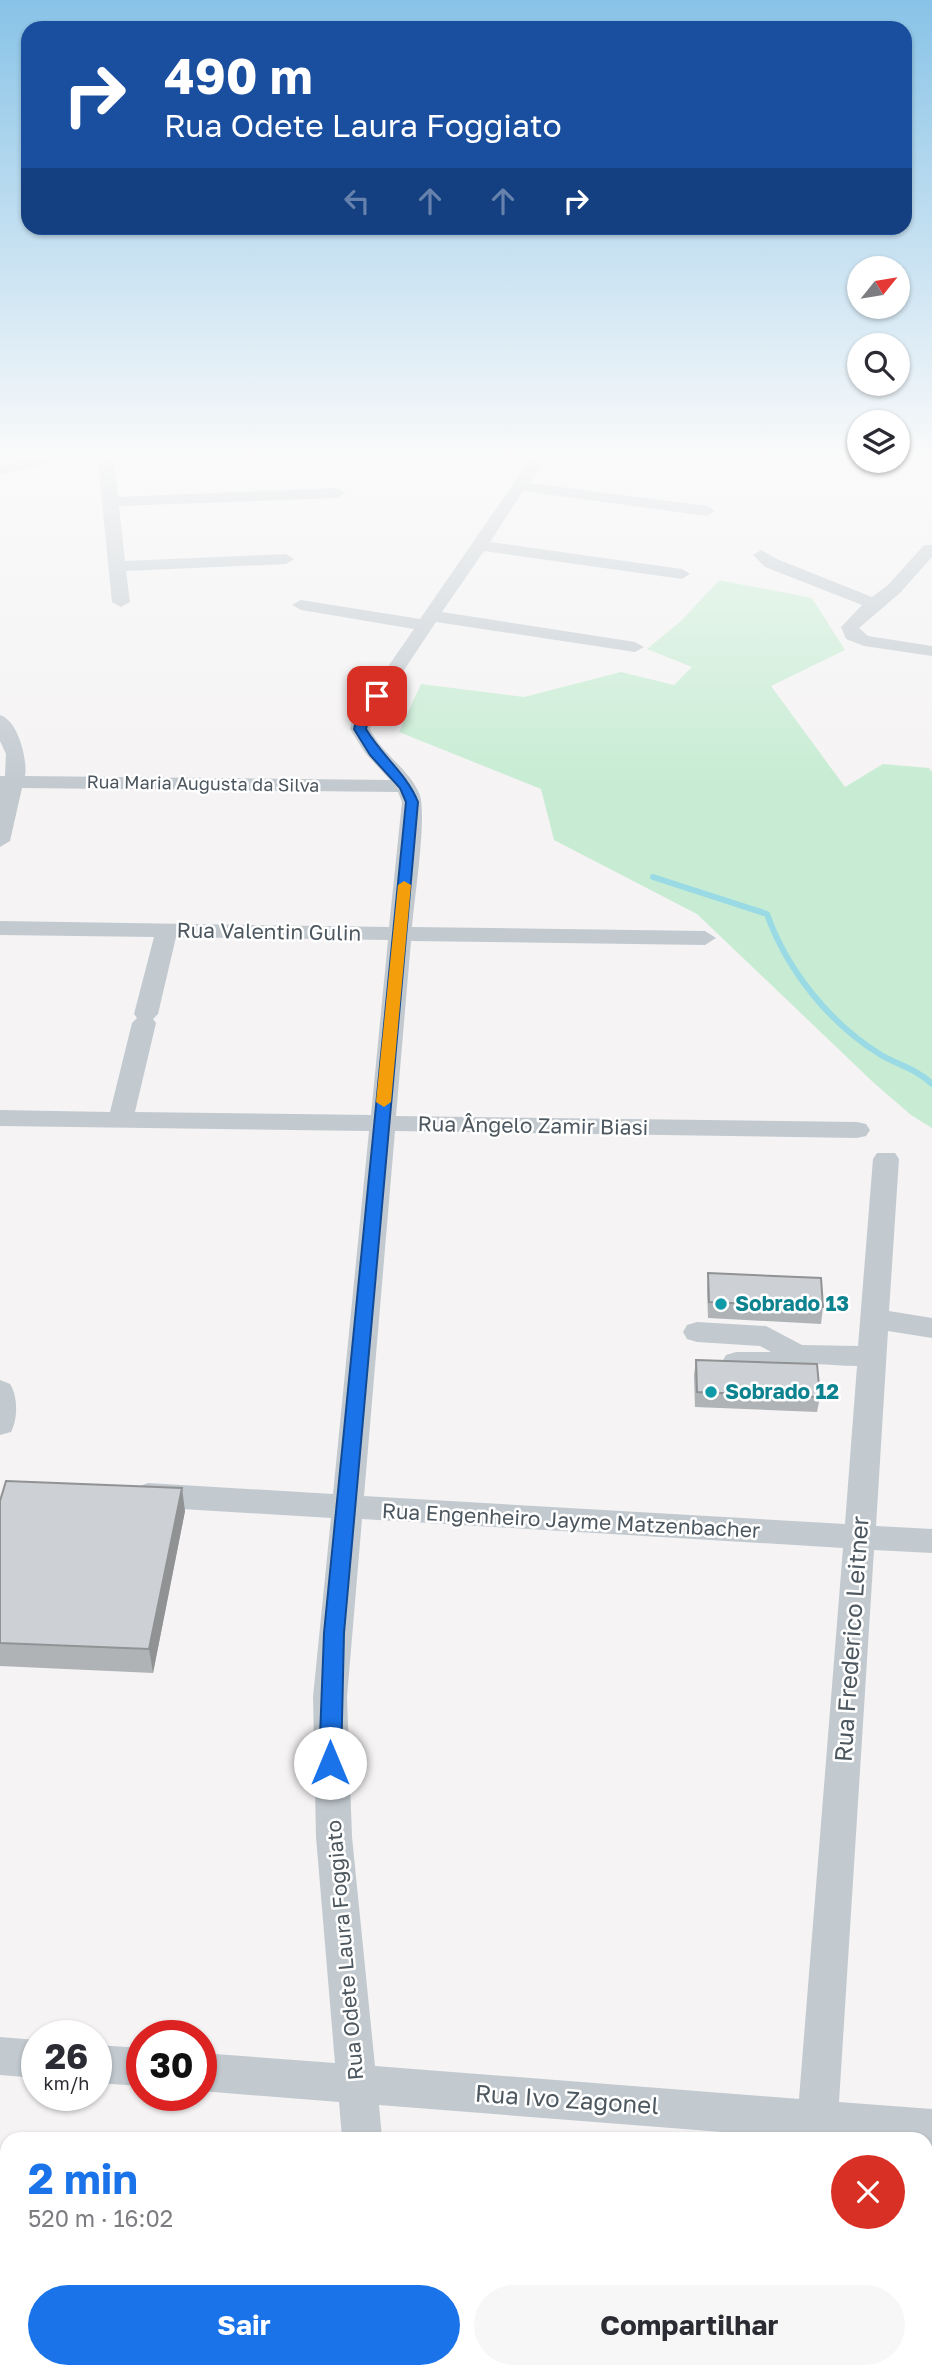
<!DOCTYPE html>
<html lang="pt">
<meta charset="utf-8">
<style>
:root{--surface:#fff;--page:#f7f7f7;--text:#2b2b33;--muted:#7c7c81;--accent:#1a73e8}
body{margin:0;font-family:"Golos Text",sans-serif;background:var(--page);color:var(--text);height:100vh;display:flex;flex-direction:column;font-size:26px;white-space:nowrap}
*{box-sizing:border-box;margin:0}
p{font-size:23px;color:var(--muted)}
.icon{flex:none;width:38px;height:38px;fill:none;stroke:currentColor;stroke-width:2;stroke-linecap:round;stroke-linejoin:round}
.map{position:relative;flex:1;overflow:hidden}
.details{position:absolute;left:0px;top:2132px;width:933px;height:247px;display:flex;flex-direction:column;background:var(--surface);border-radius:21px 21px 0 0;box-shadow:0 2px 5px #0004}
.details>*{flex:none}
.guide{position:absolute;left:21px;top:21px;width:891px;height:214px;border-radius:21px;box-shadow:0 2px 5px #0004;background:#1a4fa0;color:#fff;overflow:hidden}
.needle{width:46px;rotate:60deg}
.tools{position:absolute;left:847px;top:256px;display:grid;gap:14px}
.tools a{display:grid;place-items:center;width:63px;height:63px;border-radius:50%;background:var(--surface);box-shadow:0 2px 5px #0004;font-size:35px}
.speed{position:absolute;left:21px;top:2020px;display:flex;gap:14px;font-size:35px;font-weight:700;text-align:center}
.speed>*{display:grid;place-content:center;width:91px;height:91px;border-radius:50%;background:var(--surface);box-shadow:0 2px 5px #0004;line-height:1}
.speed small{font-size:18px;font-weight:400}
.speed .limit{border:10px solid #d22;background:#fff;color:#111}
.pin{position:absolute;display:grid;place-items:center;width:60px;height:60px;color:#fff;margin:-30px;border-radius:14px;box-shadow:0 4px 10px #0006}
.me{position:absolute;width:77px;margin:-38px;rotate:0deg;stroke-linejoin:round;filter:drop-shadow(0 0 5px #0008)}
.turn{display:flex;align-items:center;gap:24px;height:147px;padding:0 28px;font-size:32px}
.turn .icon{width:91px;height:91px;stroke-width:2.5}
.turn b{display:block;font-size:49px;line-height:60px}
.lanes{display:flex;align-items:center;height:66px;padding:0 28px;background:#0003;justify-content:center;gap:35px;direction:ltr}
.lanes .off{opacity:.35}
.round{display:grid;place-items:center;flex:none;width:74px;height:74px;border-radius:37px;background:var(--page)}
.head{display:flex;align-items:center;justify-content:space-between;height:119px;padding:0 28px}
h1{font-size:42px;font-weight:700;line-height:52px;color:var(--accent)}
.action{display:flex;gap:14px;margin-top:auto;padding:14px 28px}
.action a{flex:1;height:80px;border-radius:42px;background:var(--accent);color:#fff;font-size:28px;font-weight:700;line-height:80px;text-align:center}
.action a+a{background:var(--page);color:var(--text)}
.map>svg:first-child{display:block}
.green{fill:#c7ecd3}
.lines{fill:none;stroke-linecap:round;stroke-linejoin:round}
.stream{stroke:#99dae5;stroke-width:6}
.minor{fill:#c2cad0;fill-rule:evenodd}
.wall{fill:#b0b3b6}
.shaded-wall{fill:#909294}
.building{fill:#cdd0d4;stroke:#909294;stroke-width:2}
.route{fill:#1a73e8;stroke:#114b97;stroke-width:2}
.slow{fill:#f59e0b}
.culture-dot{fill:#0f9aa8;stroke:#fff;stroke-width:2.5}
.labels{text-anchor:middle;stroke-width:5;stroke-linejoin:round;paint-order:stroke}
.far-street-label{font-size:18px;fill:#4c575f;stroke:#fff}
.street-label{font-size:21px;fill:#4c575f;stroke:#fff}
.culture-label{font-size:21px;font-weight:bold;fill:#0d838f;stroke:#fff;text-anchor:start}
.near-street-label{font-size:24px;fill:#4c575f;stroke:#fff}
</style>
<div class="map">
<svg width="932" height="2378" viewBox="0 0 932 2378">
<rect width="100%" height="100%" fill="#f5f3f3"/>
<path class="green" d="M 719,580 L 812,598 L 845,650 L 771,686 L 845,787 L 883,764 L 929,768 L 932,772 L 932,1128 L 911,1115 L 874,1083 L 697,914 L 554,840 L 541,789 L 399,732 L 421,684 L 524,697 L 621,672 L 674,685 L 692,667 L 647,649 L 682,620 Z"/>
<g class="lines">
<path class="stream" d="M 653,877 L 767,914 C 787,970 829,1023 881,1055 C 898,1065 917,1069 932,1084"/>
<path class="minor" d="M 61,452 L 88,452 L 85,455 L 0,475 L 0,465 Z
M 97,452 L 113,452 L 118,497 L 337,488 L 345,493 L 337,498 L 119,506 L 125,561 L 286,554 L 294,559 L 286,564 L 126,571 L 130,602 L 121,607 L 112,602 Z
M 535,452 L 550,452 L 529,483 L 707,506 L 715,511 L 707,516 L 523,491 L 490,542 L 682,569 L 690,574 L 682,579 L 484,551 L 442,612 L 635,642 L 644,647 L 635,652 L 436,622 L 373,717 L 370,729 C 382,754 408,768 419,793 C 428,812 414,901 412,927 L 705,931 L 716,938 L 705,945 L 411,941 L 396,1116 L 857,1122 L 866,1124 L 870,1130 L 866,1136 L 857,1138 L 395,1131 L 364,1496 L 845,1524 L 857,1366 C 838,1366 815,1362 796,1366 C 769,1370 754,1378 726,1369 L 722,1362 L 726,1355 L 736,1352 L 771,1352 L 760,1346 L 697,1342 L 687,1339 L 683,1332 L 687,1325 L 697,1322 L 766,1326 L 802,1345 L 858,1346 L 873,1159 L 877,1153 L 895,1153 L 899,1159 L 889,1311 L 932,1318 L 932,1338 L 888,1331 L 876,1526 L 932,1529 L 932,1553 L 874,1550 L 839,2102 L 932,2109 L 932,2149 L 926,2149 L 926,2138 L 798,2138 L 379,2105 L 382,2138 L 342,2138 L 339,2102 L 201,2091 L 201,2053 L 335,2063 L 316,1837 L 313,1697 L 331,1518 L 148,1507 L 137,1503 L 133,1495 L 137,1487 L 148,1483 L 333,1494 L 369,1131 L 0,1126 L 0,1110 L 110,1112 L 132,1023 L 137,1018 L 134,1014 L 154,937 L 0,935 L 0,921 L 389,927 L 402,802 L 398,792 L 22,788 L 10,841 L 0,847 L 0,776 L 5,776 L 6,754 L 0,741 L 0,715 C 18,720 28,760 25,776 L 390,780 L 365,753 L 350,729 L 353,717 L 414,629 L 301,610 L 292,605 L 301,600 L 420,619 ZM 176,937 L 388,940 L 371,1115 L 135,1112 L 156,1023 L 153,1019 L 158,1014 ZM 362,1519 L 843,1548 L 799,2099 L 375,2066 L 352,1837 L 347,1697 Z
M 701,452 L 722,452 L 723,453 L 715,458 Z
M 924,545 L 932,545 L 932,557 L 900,593 L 859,628 L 868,636 L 932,646 L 932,656 L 864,646 L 846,639 L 841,627 L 862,605 L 765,567 L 753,555 L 761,550 L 777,559 L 872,597 L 888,585 Z
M 0,1380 L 10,1384 C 18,1396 18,1419 11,1432 L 0,1435 Z
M 0,2037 L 37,2040 L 37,2078 L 0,2075 Z
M 96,2045 L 142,2048 L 142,2086 L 96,2083 Z
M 362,2371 L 406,2371 L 406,2378 L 362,2378 Z"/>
</g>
<path class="wall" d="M 708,1273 L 823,1307 L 821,1324 L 708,1318 L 707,1289 Z
M 696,1360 L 820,1397 L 817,1412 L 695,1407 L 694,1375 Z
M 0,1501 L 185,1511 L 153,1673 L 0,1666 Z"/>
<path class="shaded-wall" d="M 182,1488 L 185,1511 L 153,1673 L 149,1649 Z"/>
<path class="building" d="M 708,1273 L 821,1278 L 823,1307 L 709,1302 Z
M 696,1360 L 817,1364 L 820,1397 L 697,1392 Z
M 6,1481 L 182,1488 L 149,1649 L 0,1643 L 0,1501 Z"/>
<linearGradient id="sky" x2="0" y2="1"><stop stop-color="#88c3e7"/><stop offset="0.58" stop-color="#fafafa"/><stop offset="1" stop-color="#fafafa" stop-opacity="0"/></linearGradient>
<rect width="932" height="785" fill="url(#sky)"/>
<path class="route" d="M 377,693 L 383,696 L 369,717 L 366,729 C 381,755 407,774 418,802 L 344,1633 L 341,1763 L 338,1769 L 330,1772 L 323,1769 L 319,1763 L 324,1633 L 406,802 L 400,788 L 370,755 L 354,729 L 357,717 L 373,694 Z"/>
<path class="slow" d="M 404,881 L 411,885 L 391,1102 L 384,1107 L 376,1102 L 398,885 Z"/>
<g class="culture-dot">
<circle cx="721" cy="1304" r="7"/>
<circle cx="711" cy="1392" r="7"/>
</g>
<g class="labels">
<g class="far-street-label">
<text transform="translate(203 784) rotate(1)" y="6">Rua Maria Augusta da Silva</text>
</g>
<g class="street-label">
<text transform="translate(269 932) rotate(1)" y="7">Rua Valentin Gulin</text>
<text transform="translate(533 1126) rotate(1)" y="7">Rua Ângelo Zamir Biasi</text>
<text transform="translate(571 1521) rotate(3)" y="7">Rua Engenheiro Jayme Matzenbacher</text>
<text transform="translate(345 1950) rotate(-95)" y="7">Rua Odete Laura Foggiato</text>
</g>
<g class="culture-label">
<text x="735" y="1311">Sobrado 13</text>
<text x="725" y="1399">Sobrado 12</text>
</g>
<g class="near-street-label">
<text transform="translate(852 1639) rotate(-86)" y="8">Rua Frederico Leitner</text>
<text transform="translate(567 2100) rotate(4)" y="8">Rua Ivo Zagonel</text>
</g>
</g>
</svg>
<div class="tools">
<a><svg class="needle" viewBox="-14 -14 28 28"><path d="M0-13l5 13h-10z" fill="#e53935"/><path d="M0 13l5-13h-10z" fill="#7c7c81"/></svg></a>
<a><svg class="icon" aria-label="search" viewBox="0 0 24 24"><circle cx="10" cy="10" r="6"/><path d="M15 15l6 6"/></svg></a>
<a><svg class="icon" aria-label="layers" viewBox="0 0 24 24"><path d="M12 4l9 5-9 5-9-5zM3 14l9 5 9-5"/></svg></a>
</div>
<div class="speed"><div>26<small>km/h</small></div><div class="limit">30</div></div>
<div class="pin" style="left:377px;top:696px;background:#d93025"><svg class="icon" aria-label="arrive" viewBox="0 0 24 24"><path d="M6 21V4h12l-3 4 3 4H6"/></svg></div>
<svg class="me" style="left:330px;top:1763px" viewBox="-20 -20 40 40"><circle r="19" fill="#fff"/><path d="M0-13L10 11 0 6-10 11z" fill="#1a73e8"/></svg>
<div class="guide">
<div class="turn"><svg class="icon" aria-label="right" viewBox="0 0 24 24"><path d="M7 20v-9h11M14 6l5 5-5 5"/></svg><div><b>490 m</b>Rua Odete Laura Foggiato</div></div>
<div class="lanes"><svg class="icon off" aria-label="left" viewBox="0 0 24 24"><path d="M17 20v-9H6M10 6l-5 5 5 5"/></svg><svg class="icon off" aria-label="ahead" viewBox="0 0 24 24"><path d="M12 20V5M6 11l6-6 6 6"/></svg><svg class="icon off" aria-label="ahead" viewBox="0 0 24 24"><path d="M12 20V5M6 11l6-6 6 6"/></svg><svg class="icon" aria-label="right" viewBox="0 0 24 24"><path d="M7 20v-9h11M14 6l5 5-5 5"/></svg></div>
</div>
<section class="details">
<div class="head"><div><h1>2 min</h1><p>520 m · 16:02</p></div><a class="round" style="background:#d93025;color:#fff"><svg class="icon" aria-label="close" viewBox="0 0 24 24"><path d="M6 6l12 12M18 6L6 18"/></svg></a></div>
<div class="action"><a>Sair</a><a>Compartilhar</a></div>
</section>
</div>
